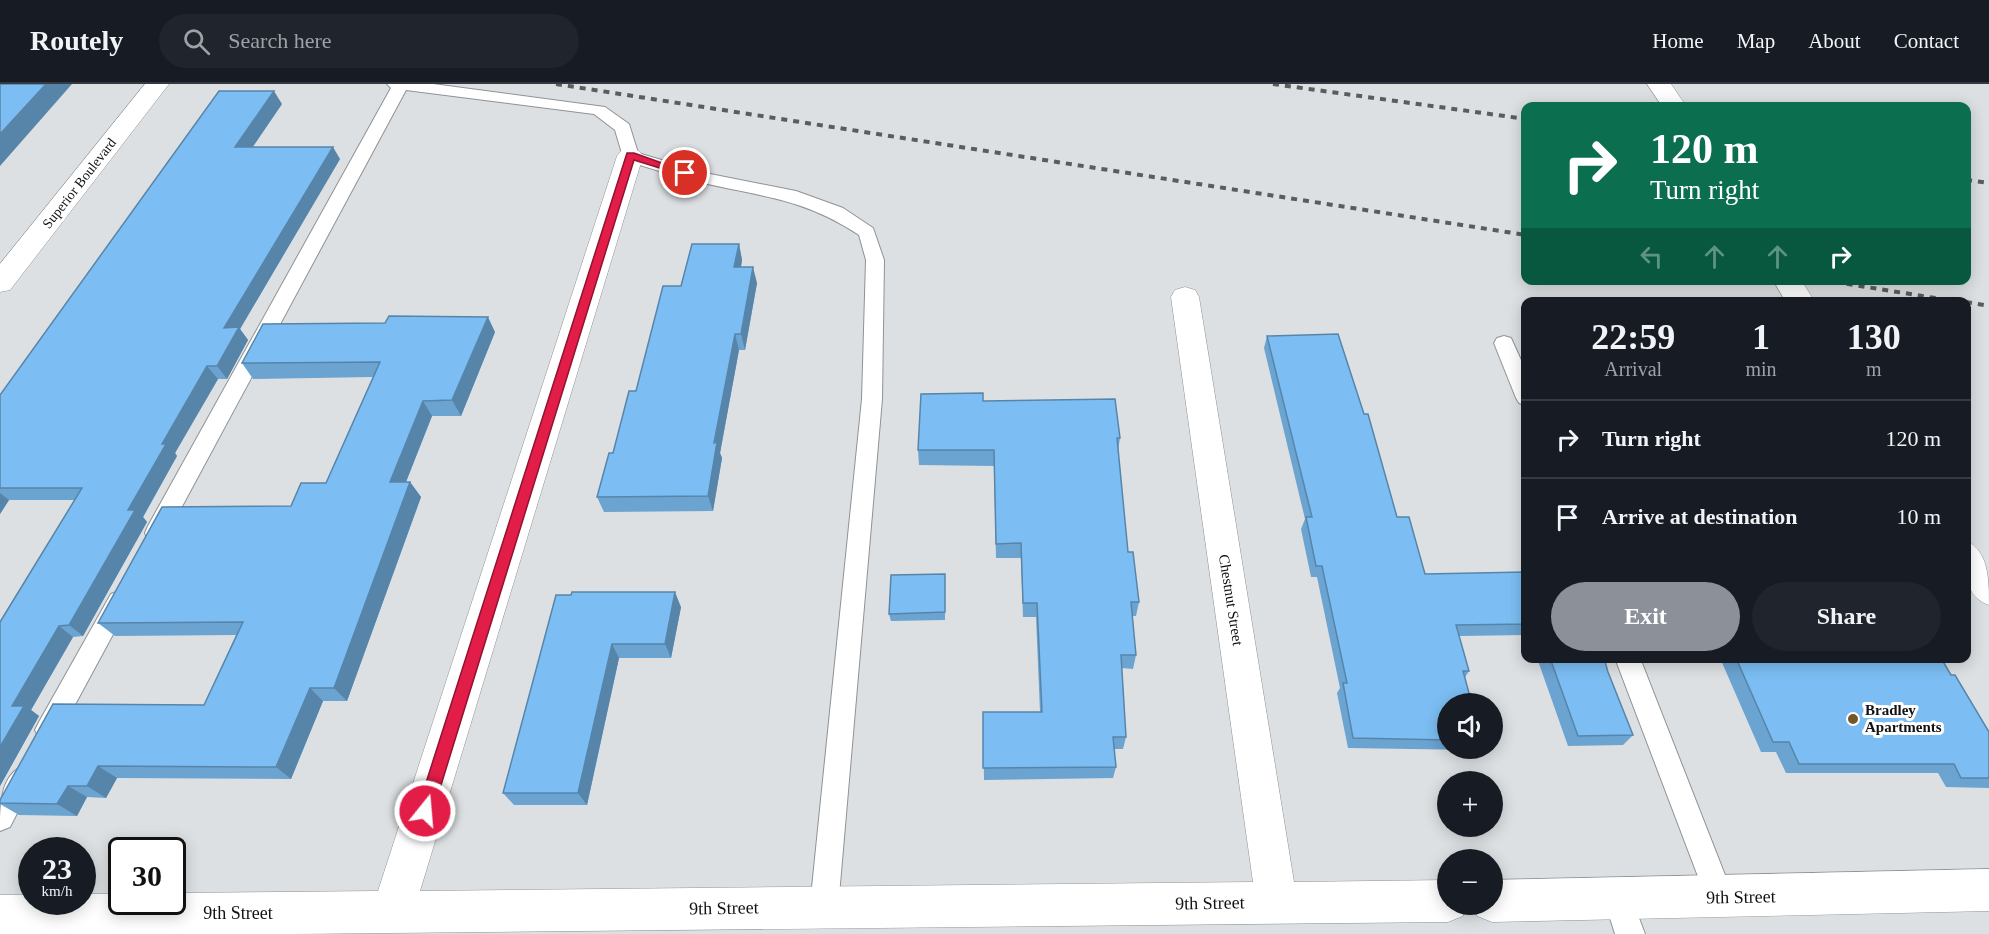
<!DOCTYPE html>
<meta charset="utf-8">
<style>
:root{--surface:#171b24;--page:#20242c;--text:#f1f3f6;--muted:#9ea1a6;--line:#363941;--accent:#8c9099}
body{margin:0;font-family:Georgia,serif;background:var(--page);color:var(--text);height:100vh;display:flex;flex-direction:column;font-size:22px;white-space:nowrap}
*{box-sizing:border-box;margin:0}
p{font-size:20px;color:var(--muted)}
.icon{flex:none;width:33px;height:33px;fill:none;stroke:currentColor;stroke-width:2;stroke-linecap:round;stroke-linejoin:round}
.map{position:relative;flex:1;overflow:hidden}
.details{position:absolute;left:1521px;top:213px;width:450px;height:366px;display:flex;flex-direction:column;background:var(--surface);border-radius:12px;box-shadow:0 3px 15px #0003}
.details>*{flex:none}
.guide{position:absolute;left:1521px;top:18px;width:450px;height:183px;border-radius:12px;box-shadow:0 3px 15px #0003;background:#0b6e4f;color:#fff;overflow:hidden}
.tools{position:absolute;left:1437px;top:609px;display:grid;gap:12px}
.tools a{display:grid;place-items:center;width:66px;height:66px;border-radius:50%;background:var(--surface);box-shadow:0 3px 15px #0003;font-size:30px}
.speed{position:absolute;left:18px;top:753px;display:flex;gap:12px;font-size:30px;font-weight:700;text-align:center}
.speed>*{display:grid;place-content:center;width:78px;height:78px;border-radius:50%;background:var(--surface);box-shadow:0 3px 15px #0003;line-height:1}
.speed small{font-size:15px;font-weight:400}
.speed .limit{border:3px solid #111;border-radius:9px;background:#fff;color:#111}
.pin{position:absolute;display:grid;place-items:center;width:51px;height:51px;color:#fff;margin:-26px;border:3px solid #fff;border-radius:50%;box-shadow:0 2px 6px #0007}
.me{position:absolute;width:66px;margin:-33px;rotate:17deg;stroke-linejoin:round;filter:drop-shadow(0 0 4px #0008)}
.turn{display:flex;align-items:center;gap:21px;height:126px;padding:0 30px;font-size:27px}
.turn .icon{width:78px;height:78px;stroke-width:2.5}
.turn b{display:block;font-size:42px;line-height:51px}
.lanes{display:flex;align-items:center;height:57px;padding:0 30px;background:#0003;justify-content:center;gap:30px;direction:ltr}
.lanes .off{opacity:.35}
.eta{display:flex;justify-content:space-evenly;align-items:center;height:102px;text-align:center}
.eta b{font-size:36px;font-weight:600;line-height:42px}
.cta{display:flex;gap:12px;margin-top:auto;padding:12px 30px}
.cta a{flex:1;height:69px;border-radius:36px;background:var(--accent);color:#fff;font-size:24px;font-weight:600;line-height:69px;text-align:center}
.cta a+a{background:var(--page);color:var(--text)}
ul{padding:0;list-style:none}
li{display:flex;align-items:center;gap:18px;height:78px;padding:0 30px;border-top:2px solid var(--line)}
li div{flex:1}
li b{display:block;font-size:22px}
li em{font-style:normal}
header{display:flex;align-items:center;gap:36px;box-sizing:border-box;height:84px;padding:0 30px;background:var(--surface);border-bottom:2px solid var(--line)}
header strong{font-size:28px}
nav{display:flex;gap:33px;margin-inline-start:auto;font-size:21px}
.search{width:420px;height:54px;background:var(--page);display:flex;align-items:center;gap:15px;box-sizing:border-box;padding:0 21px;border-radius:33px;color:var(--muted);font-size:22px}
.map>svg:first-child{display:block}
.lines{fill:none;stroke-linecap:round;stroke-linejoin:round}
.lane-casing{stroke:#8f9294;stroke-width:2}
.street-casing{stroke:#8f9294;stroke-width:1}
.secondary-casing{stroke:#8f9294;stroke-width:1}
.lane{fill:#fff;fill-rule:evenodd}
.street{fill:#fff;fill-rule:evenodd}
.secondary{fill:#fff;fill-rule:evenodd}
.rail{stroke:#5a5c5d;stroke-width:4;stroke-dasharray:6 6;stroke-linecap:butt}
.wall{fill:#6ba3d1}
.shaded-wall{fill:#5785aa}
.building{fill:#7cbef3;stroke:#5785aa;stroke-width:1.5}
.route{fill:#e11d48;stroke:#92132f;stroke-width:1.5}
.poi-dot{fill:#74562b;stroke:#fff;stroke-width:2}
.labels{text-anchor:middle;stroke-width:6;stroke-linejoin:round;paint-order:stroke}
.far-street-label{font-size:14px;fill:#111213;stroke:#fff}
.street-label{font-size:15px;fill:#111213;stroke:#fff}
.poi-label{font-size:15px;font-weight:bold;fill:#111213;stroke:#fff;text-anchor:start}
.near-street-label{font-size:18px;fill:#111213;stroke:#fff}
</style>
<header>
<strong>Routely</strong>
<div class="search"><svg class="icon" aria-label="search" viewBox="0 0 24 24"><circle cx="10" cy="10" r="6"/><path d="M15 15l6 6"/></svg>Search here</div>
<nav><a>Home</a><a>Map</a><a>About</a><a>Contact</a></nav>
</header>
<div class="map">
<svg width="1989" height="850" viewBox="0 0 1989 850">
<rect width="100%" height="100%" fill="#dde0e2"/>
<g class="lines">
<defs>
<path id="lane" d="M 387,0 L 433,0 L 605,23 L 629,40 L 638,69 L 705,89 L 796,107 L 843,124 L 873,144 L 884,176 L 882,315 L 838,823 L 834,833 L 824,837 L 814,833 L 810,823 L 862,315 L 866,176 L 859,151 C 805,115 764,113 703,99 C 677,93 650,84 624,76 L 615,46 L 594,30 L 406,6 L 164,456 L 156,458 L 148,456 L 145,449 L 148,442 L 391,4 Z
M 1504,252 L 1511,254 L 1526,287 L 1526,322 L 1519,319 L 1516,314 L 1494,259 L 1497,254 Z
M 119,507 L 127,510 L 131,517 L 57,654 L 48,658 L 39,654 L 35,646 L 39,638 L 111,510 Z
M 1615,574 L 1640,574 L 1734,814 L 1730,824 L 1720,828 L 1710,824 Z
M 21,683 L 30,687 L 34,696 L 10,743 L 0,747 C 0,724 0,693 21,683 Z
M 1618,801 L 1628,805 L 1645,850 L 1615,850 L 1604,815 L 1608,805 Z"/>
<path id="street" d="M 145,0 L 169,0 L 10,206 L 0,208 L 0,180 Z
M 630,64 L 639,67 L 643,72 L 420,807 L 1253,798 L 1171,213 L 1175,206 L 1185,203 L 1195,206 L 1199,213 L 1294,798 L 1448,796 L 1448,820 L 1467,820 L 1463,832 L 1448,838 L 294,850 L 0,850 L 0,811 L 32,811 L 32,818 L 82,818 L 82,810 L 122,810 L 122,818 L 172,818 L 172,809 L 378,807 L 617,72 L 621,67 Z
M 1989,785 L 1989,827 L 1492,838 L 1477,832 L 1473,820 L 1492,820 L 1492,796 Z"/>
<path id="secondary" d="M 1647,0 L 1671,0 L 1686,22 L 1662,22 Z
M 1773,196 L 1801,196 L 1815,218 L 1786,218 Z
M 1966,457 C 1989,467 1989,496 1989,521 C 1961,511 1966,483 1966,457 Z"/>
</defs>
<use href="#lane" class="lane-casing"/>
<use href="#street" class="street-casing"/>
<use href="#secondary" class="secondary-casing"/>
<use href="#lane" class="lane"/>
<use href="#street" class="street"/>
<use href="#secondary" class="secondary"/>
<path class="rail" d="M 556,0 L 1526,151
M 1273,0 L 1526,35
M 1966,96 L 1989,99
M 1823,196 L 1960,218
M 1966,218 L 1989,222"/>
</g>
<path class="wall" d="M 282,20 L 252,63 L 340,75 L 240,245 L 248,256 L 227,295 L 218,295 L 175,369 L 177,372 L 143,433 L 147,438 L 83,552 L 73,553 L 31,626 L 39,632 L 0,702 L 0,538 L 75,416 L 9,416 L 0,430 L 0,311 Z
M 739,160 L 742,176 L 741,183 L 757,199 L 745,266 L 739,266 L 720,369 L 722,374 L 713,427 L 604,428 L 597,413 L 636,307 L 681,202 Z
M 495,248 L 461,332 L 432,332 L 406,398 L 410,398 L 421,413 L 347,617 L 323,617 L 291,695 L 117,694 L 106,714 L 87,713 L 77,732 L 19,731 L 0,720 L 0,716 L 204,621 L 236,551 L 115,552 L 98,539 L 291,422 L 326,399 L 373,293 L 253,295 L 242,279 Z
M 1267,252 L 1397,433 L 1425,490 L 1526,488 L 1526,551 L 1459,552 L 1469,587 L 1448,620 L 1448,664 L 1475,664 L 1474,666 L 1348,664 L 1337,609 L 1340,604 L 1317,493 L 1311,493 L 1301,445 L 1305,435 L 1264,264 Z
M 1120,354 L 1118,367 L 1128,468 L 1139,518 L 1136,532 L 1132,532 L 1136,571 L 1133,585 L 1122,584 L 1126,653 L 1123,665 L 1114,665 L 1116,683 L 1113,694 L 984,696 L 983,628 L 1040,628 L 1036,533 L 1023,533 L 1021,474 L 996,474 L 994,382 L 919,381 L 918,366 Z
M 945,498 L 945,536 L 891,537 L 889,530 Z
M 571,511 L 681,523 L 671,574 L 619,574 L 587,721 L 514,721 L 503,709 Z
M 1537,574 L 1604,574 L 1608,588 L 1633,651 L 1623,661 L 1568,662 Z
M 1720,574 L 1941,574 L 1951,591 L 1989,648 L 1989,704 L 1946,703 L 1938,689 L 1786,689 L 1776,668 L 1761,668 Z"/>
<path class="shaded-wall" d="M 46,0 L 72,0 L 0,82 L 0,50 Z
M 274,7 L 282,20 L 244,76 L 235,63 Z
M 333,63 L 340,75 L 240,245 L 248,256 L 227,295 L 217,282 L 224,244 Z
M 739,160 L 742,176 L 738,200 L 734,183 Z
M 753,183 L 757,199 L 745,266 L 741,250 Z
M 488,233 L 495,248 L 461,332 L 452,316 Z
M 735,250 L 739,266 L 720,369 L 722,374 L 713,427 L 708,412 L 714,359 Z
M 207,282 L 218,295 L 175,369 L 177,372 L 143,433 L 147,438 L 83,552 L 69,541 L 162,360 Z
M 423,317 L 432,332 L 400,413 L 390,398 Z
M 410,398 L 421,413 L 347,617 L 334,604 Z
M 0,409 L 9,416 L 0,430 Z
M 675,508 L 681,523 L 671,574 L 665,560 Z
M 59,542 L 73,553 L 31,626 L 39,632 L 0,702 L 0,663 L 12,622 Z
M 612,560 L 619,574 L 587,721 L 578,709 Z
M 310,604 L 323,617 L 291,695 L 276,683 Z
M 98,682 L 117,694 L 106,714 L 87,702 Z
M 68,702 L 87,713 L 77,732 L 57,720 Z"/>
<path class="building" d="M 0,0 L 46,0 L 0,50 Z
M 219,7 L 274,7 L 235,63 L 333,63 L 224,244 L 239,243 L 217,282 L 207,282 L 162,360 L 166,360 L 128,426 L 135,426 L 69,541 L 59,542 L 12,622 L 24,622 L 0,663 L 0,538 L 82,404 L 0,404 L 0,311 Z
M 692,160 L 739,160 L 734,183 L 753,183 L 741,250 L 735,250 L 714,359 L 717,358 L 708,412 L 597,413 L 609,369 L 613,369 L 629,307 L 636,307 L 663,202 L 681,202 Z
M 389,232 L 488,233 L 452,316 L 423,317 L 390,398 L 410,398 L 334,604 L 310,604 L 276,683 L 98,682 L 87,702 L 68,702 L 57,720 L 0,719 L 0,716 L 53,620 L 204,621 L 243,538 L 98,539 L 162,423 L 291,422 L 301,399 L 326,399 L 380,278 L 242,279 L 263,240 L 385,239 Z
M 1338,250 L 1364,330 L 1368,330 L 1397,433 L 1409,433 L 1425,490 L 1526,488 L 1526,540 L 1456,541 L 1469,587 L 1463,587 L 1472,620 L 1448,620 L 1448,656 L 1353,654 L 1343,599 L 1347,599 L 1322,482 L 1316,482 L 1306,433 L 1312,433 L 1267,252 Z
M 983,309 L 983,317 L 1115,315 L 1120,354 L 1117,354 L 1128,468 L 1133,468 L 1139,518 L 1131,518 L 1136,571 L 1121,571 L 1126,653 L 1113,653 L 1116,683 L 983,684 L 983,628 L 1042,628 L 1037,519 L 1023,519 L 1021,459 L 996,460 L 994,366 L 918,366 L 921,310 Z
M 945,490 L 945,528 L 889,530 L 891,491 Z
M 572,508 L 675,508 L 665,560 L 612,560 L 578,709 L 503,709 L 556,511 L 571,511 Z
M 1550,574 L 1604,574 L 1608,588 L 1633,651 L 1578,652 Z
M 1736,574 L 1941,574 L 1951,591 L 1955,591 L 1989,648 L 1989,694 L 1961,694 L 1954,680 L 1799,680 L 1789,658 L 1773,658 Z"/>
<path class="route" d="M 627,69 L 634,69 L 690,89 L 685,92 L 634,76 L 433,727 L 431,732 L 425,735 L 419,732 L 417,727 Z"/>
<circle class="poi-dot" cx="1853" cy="635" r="6"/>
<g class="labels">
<g class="far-street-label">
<text transform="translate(79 99) rotate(-52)" y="5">Superior Boulevard</text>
</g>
<g class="street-label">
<text transform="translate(1231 516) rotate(81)" y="5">Chestnut Street</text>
</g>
<g class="poi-label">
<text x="1865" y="631">Bradley<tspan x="1865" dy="17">Apartments</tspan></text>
</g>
<g class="near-street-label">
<text transform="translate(1741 813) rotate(-1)" y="6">9th Street</text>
<text transform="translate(1210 819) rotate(-1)" y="6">9th Street</text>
<text transform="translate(724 824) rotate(-1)" y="6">9th Street</text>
<text x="238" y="835">9th Street</text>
</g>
</g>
</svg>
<div class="tools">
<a><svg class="icon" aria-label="sound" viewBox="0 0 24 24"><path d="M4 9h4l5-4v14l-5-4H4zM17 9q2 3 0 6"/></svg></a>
<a>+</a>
<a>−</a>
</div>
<div class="speed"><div>23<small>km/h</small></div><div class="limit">30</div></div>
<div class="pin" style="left:685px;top:89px;background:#d93025"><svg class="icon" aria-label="arrive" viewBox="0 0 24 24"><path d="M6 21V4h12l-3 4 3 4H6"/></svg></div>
<svg class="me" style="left:425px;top:727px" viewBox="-20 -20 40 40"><circle r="17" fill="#e11d48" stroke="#fff" stroke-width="3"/><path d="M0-11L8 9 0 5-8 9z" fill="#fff"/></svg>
<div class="guide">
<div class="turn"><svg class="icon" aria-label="right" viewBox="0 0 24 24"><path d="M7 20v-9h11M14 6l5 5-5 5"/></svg><div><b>120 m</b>Turn right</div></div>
<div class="lanes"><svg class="icon off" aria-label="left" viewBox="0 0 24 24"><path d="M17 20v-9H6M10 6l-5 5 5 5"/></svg><svg class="icon off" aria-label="ahead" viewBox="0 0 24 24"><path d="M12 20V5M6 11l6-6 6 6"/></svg><svg class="icon off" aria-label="ahead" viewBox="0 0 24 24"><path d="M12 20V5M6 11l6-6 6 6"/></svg><svg class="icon" aria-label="right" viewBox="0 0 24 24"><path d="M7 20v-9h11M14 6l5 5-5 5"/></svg></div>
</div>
<section class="details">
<div class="eta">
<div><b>22:59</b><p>Arrival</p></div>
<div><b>1</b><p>min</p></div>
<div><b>130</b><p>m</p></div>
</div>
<ul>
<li><svg class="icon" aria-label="right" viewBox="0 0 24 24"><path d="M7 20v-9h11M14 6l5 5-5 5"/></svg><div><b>Turn right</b></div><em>120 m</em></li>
<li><svg class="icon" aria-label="arrive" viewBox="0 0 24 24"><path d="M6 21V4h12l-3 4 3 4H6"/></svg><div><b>Arrive at destination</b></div><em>10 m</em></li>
</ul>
<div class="cta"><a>Exit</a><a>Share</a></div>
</section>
</div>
